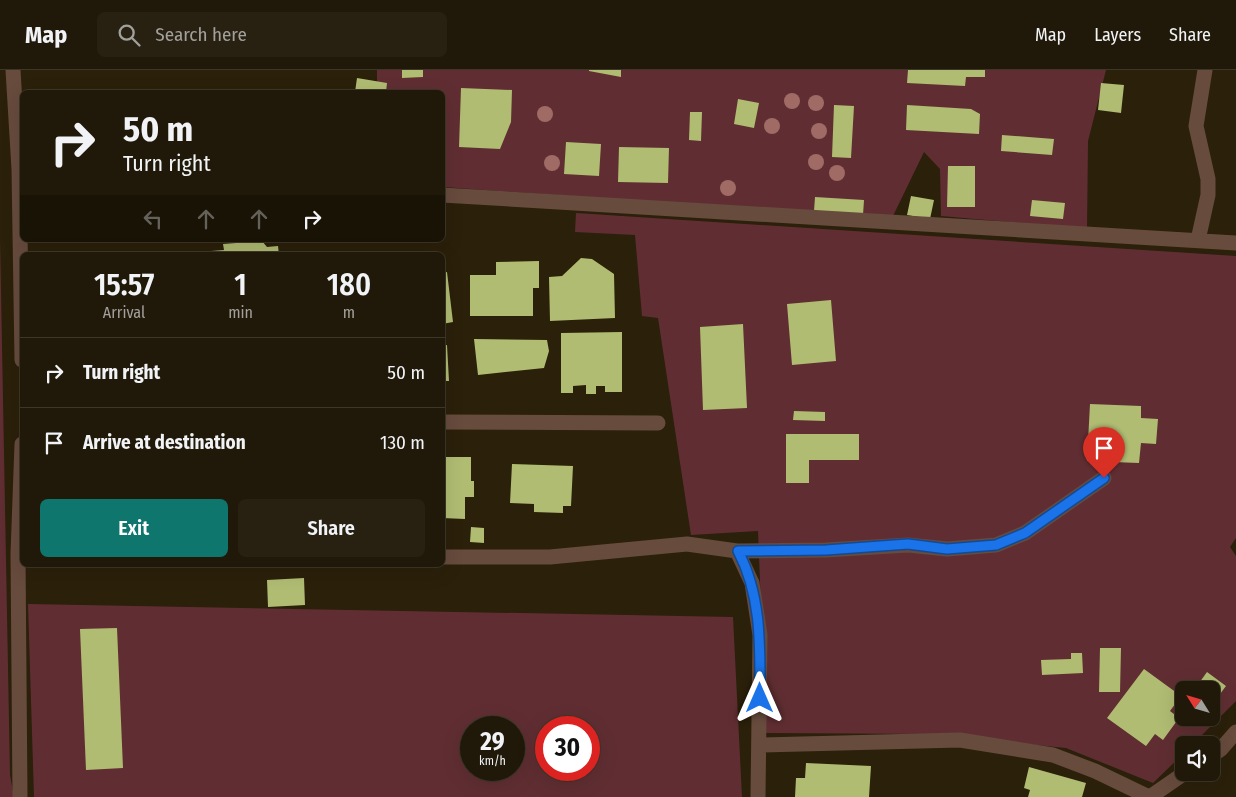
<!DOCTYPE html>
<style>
:root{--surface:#201808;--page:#282112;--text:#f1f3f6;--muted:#a2a09c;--line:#3d3729;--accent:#0f766e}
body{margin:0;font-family:"Fira Sans Condensed",sans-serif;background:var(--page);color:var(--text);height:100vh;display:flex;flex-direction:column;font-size:19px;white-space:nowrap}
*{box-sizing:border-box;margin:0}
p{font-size:16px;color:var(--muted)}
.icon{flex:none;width:28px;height:28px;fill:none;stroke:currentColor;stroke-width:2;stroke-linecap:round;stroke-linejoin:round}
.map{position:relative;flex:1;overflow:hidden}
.details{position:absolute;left:20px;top:182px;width:425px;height:315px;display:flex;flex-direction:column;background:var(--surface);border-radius:8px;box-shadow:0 5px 20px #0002,0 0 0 1px var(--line)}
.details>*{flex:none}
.top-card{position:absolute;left:20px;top:20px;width:425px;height:152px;border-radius:8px;box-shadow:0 5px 20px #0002,0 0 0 1px var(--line);background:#201808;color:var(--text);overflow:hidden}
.needle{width:32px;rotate:307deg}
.tools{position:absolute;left:1175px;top:611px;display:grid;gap:10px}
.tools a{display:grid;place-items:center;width:45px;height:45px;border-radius:8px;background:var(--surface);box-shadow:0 5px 20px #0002,0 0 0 1px var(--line);font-size:25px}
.speed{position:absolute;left:460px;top:646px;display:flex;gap:10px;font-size:25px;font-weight:700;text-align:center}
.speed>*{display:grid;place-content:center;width:65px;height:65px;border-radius:50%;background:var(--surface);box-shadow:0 5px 20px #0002,0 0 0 1px var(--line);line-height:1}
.speed small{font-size:12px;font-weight:400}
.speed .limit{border:8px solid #d22;background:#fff;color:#111}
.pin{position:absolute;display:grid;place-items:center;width:42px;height:42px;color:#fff;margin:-51px -21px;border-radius:50% 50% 50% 0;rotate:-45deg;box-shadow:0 0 5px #0007}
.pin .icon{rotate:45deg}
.me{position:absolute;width:55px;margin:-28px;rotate:0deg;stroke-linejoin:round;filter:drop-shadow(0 0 4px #0008)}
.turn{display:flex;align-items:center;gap:18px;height:105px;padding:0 20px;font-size:22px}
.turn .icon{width:65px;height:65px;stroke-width:2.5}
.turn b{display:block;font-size:35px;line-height:42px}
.lanes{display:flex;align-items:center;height:48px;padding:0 20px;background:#0003;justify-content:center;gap:25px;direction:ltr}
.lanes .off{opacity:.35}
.eta{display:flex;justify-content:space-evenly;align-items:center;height:85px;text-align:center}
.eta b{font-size:30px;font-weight:600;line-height:35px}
.action{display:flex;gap:10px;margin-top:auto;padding:10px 20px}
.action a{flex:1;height:58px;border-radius:8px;background:var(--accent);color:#fff;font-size:20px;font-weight:600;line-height:58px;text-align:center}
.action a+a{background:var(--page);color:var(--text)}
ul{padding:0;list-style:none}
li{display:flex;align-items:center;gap:15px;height:70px;padding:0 20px;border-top:1px solid var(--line)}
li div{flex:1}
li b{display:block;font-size:19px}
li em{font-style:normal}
header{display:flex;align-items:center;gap:30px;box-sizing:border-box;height:70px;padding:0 25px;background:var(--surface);border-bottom:1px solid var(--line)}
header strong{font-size:24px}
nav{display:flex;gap:28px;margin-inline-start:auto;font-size:18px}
.search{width:350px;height:45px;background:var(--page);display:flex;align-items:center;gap:12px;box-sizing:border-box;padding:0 18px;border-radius:8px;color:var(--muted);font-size:19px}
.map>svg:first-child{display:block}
.green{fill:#602e32;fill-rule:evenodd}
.building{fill:#b0bc72}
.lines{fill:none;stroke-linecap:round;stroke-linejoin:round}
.street{stroke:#674b3d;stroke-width:15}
.tree{fill:#a06b64}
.route-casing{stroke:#114b97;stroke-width:12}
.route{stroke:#1a73e8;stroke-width:9}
</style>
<header>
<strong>Map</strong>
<div class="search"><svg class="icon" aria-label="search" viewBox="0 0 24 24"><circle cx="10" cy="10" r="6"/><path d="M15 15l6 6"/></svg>Search here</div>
<nav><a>Map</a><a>Layers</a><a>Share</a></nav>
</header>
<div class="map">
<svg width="1236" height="727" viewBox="0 0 1236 727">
<rect width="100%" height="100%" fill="#2b200a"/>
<path class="green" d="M 377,0 L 1106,0 L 1088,71 L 1087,159 L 941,146 L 940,99 L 924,82 L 892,148 L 443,117 L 442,22 L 377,22 Z
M 576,143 L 1236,186 L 1236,468 L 1230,477 L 1236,486 L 1236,631 L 1192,675 L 1184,675 L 1184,683 L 1153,713 L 1066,678 L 927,664 L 766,663 L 758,461 L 691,465 L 658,248 L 642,246 L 635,165 L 575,162 ZM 1184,620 L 1211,620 L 1211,648 L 1184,648 Z
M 0,168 L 10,705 L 14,727 L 0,727 Z
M 28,534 L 733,547 L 742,727 L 34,727 ZM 471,658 L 514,658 L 514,700 L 471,700 ZM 546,658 L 589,658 L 589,700 L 546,700 Z"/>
<path class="building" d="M 402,0 L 423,0 L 423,7 L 402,8 Z
M 589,0 L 621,0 L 621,7 L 589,1 Z
M 908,0 L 985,0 L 985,7 L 966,7 L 965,16 L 907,13 Z
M 357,8 L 387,13 L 386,22 L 355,22 Z
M 1101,13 L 1124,15 L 1121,43 L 1098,40 Z
M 461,18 L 512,20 L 511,52 L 500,79 L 459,77 Z
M 738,29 L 759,33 L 754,58 L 734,54 Z
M 834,35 L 854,36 L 851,88 L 832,87 Z
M 907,35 L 971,39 L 980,44 L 979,64 L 906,60 Z
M 690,42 L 702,42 L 701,71 L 689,70 Z
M 1002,65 L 1054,69 L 1052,85 L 1001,81 Z
M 566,72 L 601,74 L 599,106 L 564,104 Z
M 619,77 L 669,78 L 668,113 L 618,112 Z
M 948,96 L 975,96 L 975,137 L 947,137 Z
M 911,126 L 934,130 L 930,149 L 907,145 Z
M 815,127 L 864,130 L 863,145 L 814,141 Z
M 1032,130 L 1065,133 L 1063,149 L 1030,146 Z
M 262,171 L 267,177 L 278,176 L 279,185 L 211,185 L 211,181 L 224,180 L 223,174 Z
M 581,188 L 592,189 L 614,204 L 615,248 L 550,251 L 549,207 L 562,206 Z
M 539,191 L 539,218 L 533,218 L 533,246 L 470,246 L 470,205 L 496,205 L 496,192 Z
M 447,202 L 453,252 L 442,254 L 442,203 Z
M 831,230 L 836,291 L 792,295 L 787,234 Z
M 743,254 L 747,338 L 703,340 L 700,257 Z
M 622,262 L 622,322 L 605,322 L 605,316 L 596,316 L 596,324 L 586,324 L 586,315 L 573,316 L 573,323 L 561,323 L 561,263 Z
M 474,269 L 547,270 L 549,281 L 544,298 L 478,305 Z
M 447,275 L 449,311 L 442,311 L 442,276 Z
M 1090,334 L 1141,336 L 1141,348 L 1158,349 L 1156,374 L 1141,373 L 1139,393 L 1087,391 Z
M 794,341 L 825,342 L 825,351 L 793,350 Z
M 786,364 L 859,364 L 859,390 L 809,390 L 809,413 L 786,413 Z
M 444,387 L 471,387 L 471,411 L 474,411 L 474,427 L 465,427 L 465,449 L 442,448 Z
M 512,394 L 573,396 L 571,436 L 563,436 L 563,443 L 534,442 L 534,434 L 510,433 Z
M 471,457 L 484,458 L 484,473 L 470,472 Z
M 304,508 L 305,535 L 268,537 L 267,510 Z
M 117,558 L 123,698 L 86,700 L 80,559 Z
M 1100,578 L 1121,578 L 1120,622 L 1099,622 Z
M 1071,583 L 1082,583 L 1083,603 L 1042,605 L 1041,590 L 1071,589 Z
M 1144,599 L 1181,626 L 1170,641 L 1179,648 L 1163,670 L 1155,664 L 1146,676 L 1107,648 Z
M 1207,602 L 1226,616 L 1211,636 L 1211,620 L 1194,620 Z
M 806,693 L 871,696 L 869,727 L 795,727 L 796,708 L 805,708 Z
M 1029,697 L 1086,713 L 1082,727 L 1028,727 L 1030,720 L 1024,718 Z"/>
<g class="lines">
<path class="street" d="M 13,0 L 19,99 L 22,290
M 442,125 L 1236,173
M 1198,170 L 1208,125 L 1208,109 L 1196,56 L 1205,0
M 442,352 L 658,353
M 737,481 L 752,513 L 760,565 L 758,727
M 442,487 L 550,487 L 687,474 L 737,481 L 826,480 L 908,475 L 947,479 L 996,475 L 1025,463 L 1104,408
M 759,675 L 960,670 L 1053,685 L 1095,701 L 1149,727
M 1211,686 L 1221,679 L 1236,662
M 20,727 L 18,484 L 22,374
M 1150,727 L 1186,702"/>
</g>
<g class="tree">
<circle cx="792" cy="31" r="8"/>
<circle cx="816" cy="33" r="8"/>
<circle cx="545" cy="44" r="8"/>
<circle cx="772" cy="56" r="8"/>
<circle cx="819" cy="61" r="8"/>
<circle cx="816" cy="92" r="8"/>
<circle cx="552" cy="93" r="8"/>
<circle cx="837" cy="103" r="8"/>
<circle cx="728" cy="118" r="8"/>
</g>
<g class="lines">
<defs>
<path id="route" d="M 760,628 C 760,578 762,526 738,481 L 826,480 L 908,474 L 947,479 L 996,475 L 1025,463 L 1104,408"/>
</defs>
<use href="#route" class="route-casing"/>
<use href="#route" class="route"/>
</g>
</svg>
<div class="tools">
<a><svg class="needle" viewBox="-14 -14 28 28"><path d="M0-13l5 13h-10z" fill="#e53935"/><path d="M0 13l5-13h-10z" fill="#a2a09c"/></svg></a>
<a><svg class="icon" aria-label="sound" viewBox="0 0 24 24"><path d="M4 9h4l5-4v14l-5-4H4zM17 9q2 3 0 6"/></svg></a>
</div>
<div class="speed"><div>29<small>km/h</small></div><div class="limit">30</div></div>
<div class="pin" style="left:1104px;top:408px;background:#d93025"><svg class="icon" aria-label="arrive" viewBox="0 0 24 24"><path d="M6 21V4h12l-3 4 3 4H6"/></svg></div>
<svg class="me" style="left:760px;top:628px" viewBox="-20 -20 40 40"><path d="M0-17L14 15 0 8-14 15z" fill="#1a73e8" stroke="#fff" stroke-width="4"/></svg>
<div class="top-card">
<div class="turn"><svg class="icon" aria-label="right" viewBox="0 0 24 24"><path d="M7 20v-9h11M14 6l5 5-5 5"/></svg><div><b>50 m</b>Turn right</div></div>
<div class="lanes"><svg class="icon off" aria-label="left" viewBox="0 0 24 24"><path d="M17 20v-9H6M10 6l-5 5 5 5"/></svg><svg class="icon off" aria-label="ahead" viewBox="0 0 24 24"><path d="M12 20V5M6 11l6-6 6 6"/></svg><svg class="icon off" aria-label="ahead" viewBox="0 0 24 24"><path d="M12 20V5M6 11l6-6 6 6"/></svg><svg class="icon" aria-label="right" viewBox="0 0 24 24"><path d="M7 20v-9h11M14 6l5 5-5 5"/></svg></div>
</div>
<section class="details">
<div class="eta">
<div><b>15:57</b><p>Arrival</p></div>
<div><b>1</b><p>min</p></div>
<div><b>180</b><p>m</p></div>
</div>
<ul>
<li><svg class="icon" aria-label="right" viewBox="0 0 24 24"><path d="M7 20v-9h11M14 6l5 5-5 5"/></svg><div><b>Turn right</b></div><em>50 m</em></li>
<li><svg class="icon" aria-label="arrive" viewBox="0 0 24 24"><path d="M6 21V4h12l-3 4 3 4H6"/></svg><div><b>Arrive at destination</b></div><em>130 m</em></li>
</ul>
<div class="action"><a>Exit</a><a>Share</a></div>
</section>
</div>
